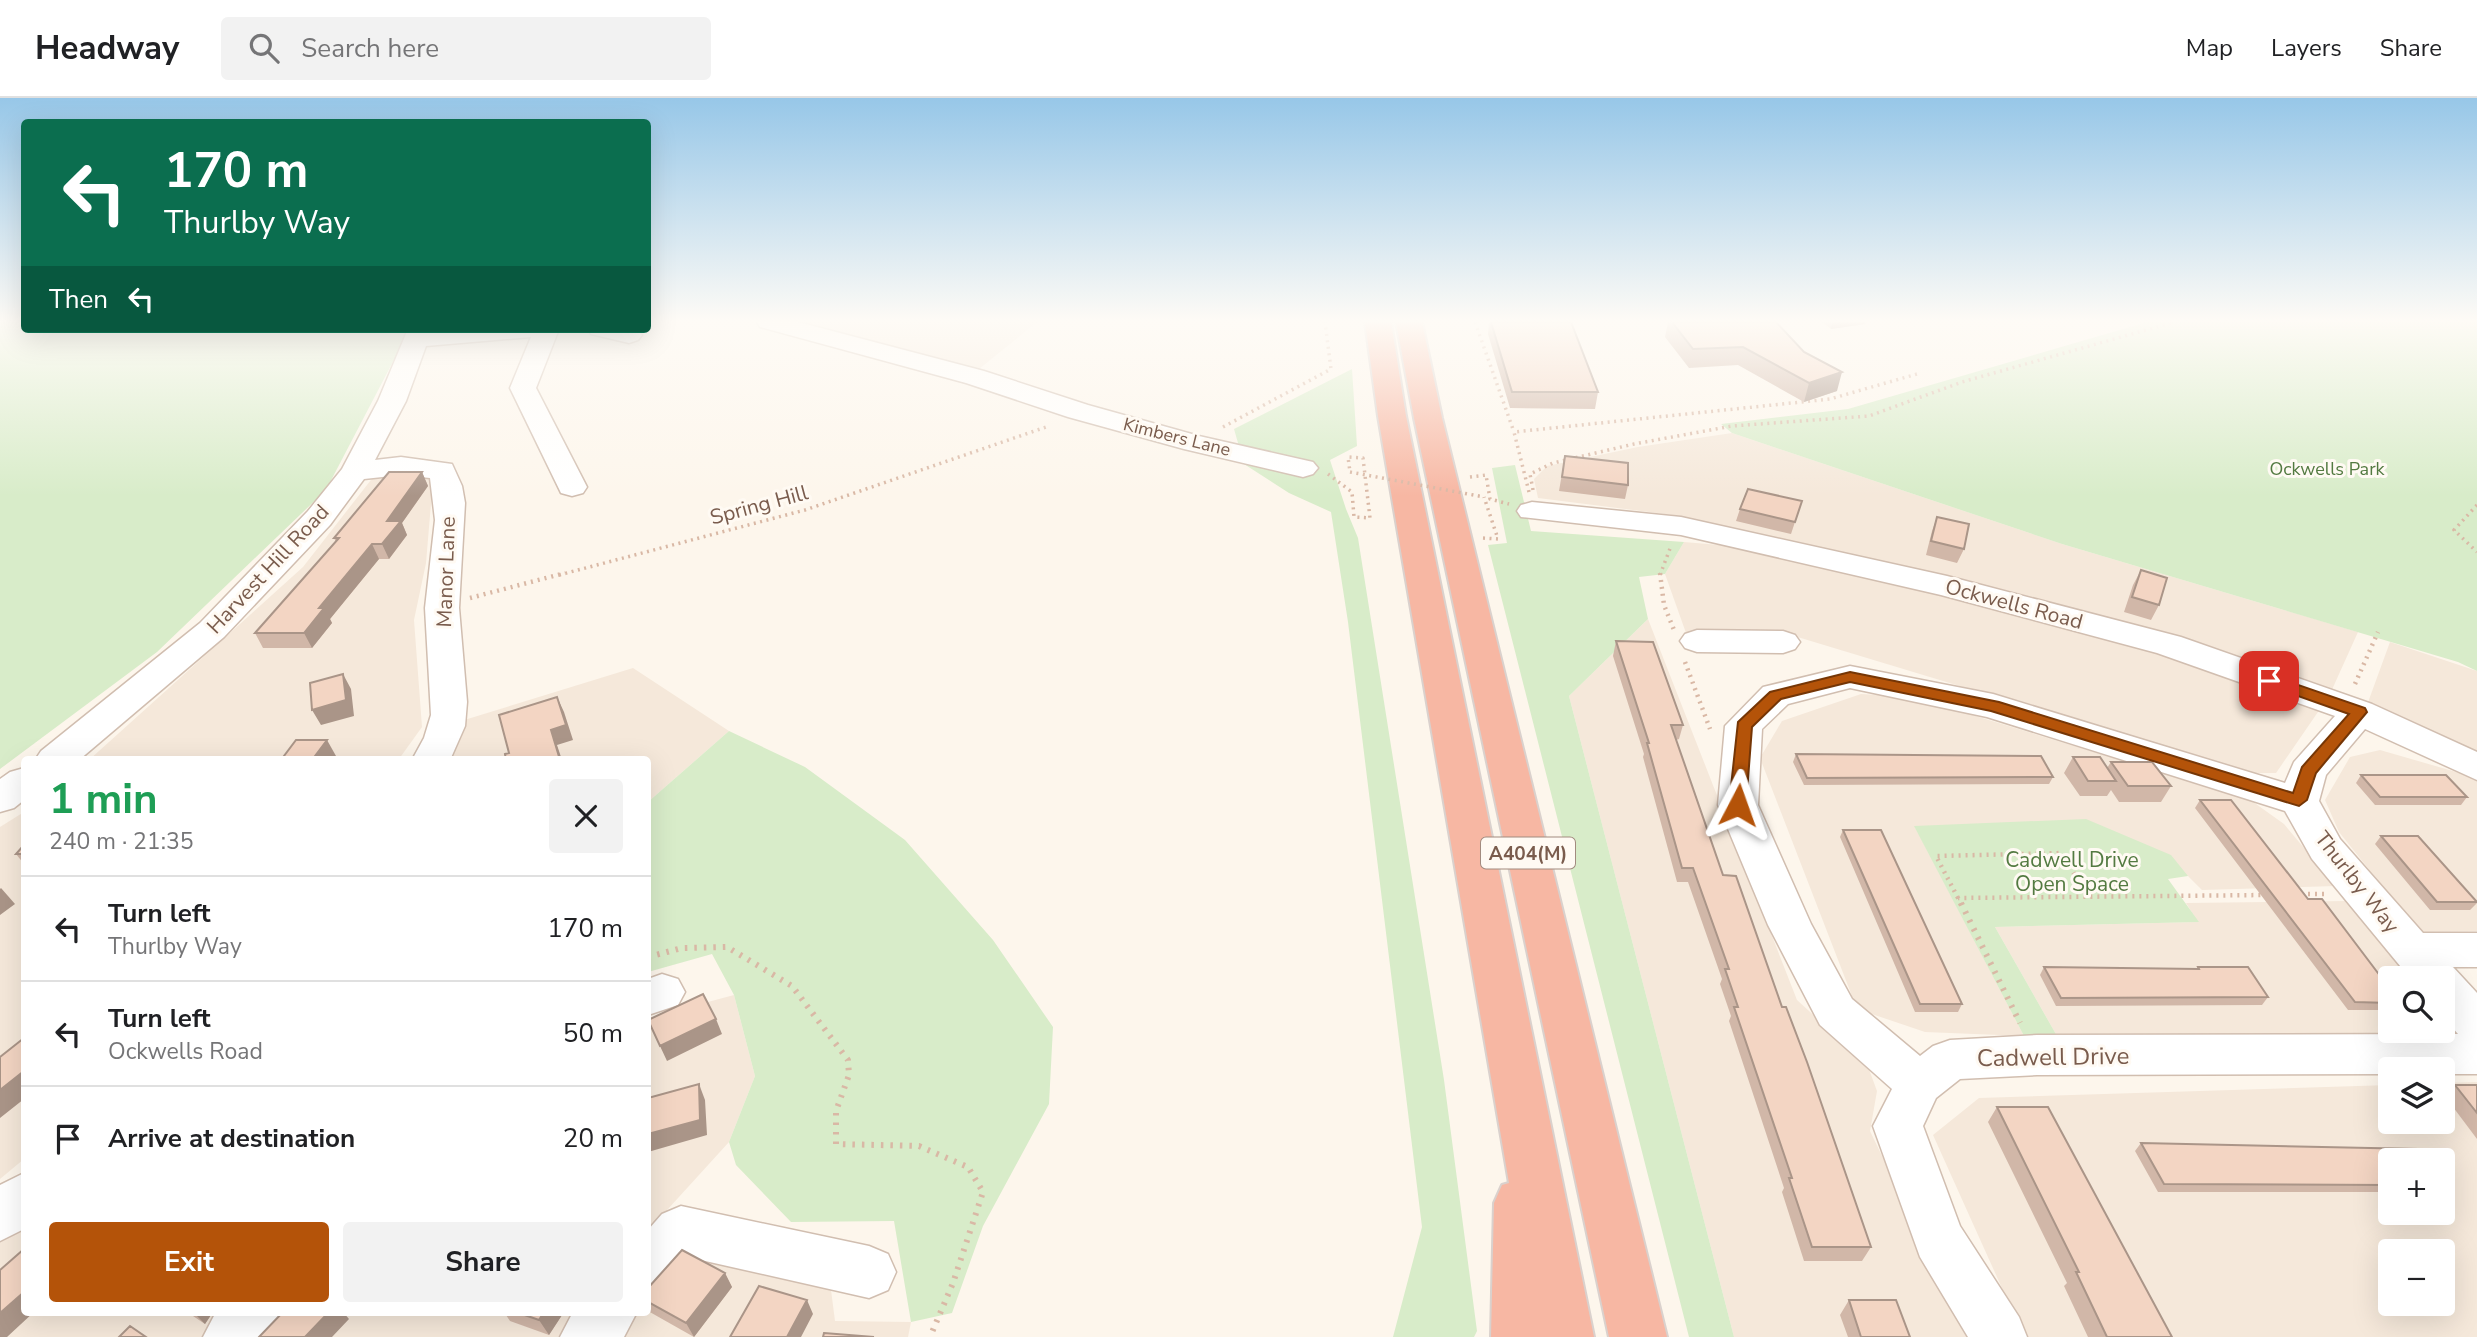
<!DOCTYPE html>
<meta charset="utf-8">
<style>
:root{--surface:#fff;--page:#f2f2f2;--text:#202124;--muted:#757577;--line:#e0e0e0;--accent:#b45309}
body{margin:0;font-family:"Nunito Sans",sans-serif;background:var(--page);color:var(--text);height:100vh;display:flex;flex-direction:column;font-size:26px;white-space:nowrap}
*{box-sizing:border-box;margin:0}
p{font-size:23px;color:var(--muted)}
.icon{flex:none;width:38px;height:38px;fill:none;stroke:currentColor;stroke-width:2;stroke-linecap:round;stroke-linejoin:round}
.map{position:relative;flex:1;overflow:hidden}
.side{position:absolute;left:21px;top:658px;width:630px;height:560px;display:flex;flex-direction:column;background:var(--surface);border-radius:7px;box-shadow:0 7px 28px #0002}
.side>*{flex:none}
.hud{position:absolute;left:21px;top:21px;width:630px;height:214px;border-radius:7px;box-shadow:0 7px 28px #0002;background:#0b6e4f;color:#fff;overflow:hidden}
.tools{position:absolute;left:2378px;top:868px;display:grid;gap:14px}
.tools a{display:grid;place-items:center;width:77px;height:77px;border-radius:7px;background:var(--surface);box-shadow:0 7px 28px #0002;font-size:35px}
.pin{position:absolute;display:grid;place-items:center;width:60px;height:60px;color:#fff;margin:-30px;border-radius:14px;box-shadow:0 4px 10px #0006}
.me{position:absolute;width:77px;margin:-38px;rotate:4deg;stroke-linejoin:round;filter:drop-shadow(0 0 5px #0008)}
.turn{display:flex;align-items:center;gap:24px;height:147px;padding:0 28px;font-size:32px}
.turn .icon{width:91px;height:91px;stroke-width:2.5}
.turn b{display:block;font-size:49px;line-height:60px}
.then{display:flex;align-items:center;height:66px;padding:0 28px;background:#0003;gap:14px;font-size:26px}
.round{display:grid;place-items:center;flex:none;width:74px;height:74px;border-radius:7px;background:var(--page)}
.overview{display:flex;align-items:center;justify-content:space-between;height:119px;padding:0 28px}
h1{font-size:42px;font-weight:700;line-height:52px;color:#1e9e55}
.button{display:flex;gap:14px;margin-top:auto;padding:14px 28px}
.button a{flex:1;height:80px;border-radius:7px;background:var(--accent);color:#fff;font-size:28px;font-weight:700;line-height:80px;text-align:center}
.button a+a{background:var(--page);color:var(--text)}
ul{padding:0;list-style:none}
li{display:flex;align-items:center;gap:21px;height:105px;padding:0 28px;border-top:2px solid var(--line)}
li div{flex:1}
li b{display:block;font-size:26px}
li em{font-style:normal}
header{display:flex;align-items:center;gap:42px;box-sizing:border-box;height:98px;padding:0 35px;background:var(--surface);border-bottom:2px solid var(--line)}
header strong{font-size:33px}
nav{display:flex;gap:38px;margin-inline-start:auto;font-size:24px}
.search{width:490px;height:63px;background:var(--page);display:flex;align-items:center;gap:18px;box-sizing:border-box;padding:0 24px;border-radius:7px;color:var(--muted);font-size:26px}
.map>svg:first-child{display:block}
.residential{fill:#f5e8da;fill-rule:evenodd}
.green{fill:#d8ecc9}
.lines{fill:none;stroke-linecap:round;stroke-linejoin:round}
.minor-casing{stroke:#d1beb0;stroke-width:3}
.highway-casing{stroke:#dad1cd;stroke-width:4}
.path-far2{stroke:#d9b8a5;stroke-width:3.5;stroke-dasharray:2 4.5;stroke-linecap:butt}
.path-far1{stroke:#d9b8a5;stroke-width:4.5;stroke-dasharray:2 5;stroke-linecap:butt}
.path{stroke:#d9b8a5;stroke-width:6;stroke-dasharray:2.5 7;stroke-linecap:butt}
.minor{fill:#fff;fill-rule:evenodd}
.highway{fill:#f7b7a3;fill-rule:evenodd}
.path-bridge{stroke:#d9b8a5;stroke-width:3.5;stroke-dasharray:2 4.5;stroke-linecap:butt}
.wall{fill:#d1b7a8}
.shaded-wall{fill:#aa9588}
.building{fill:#f3d5c3;stroke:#aa9588;stroke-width:2}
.route{fill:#b45309;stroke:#753606;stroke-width:2}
.labels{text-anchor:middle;stroke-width:6;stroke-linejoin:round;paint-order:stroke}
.far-street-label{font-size:18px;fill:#7a5c4d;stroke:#fffaf3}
.far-park-label{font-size:18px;fill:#537a41;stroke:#fffaf3}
.shield{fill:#fffaf3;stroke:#a28b7f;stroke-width:2}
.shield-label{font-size:19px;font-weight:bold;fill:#7a5c4d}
.street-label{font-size:21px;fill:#7a5c4d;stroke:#fffaf3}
.park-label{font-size:21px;fill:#537a41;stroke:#fffaf3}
.near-street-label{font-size:24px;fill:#7a5c4d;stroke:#fffaf3}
</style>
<header>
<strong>Headway</strong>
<div class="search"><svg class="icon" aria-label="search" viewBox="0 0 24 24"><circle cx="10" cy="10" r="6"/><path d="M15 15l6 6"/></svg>Search here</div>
<nav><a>Map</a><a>Layers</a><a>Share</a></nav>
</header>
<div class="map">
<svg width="2477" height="1239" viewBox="0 0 2477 1239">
<rect width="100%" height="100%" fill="#fdf6ec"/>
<path class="residential" d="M 799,224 L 1037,224 L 979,271 Z
M 1732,335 L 2062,446 L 2358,534 L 2330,596 L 2047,505 L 1673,417 L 1538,400 L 1534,381 L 1547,368 L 1638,349 Z
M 421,373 L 433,382 L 426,465 L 414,522 L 422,629 L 399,661 L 89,662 L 303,469 L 374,378 Z
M 1684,444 L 1731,448 L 1909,487 L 2108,539 L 2320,611 L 2276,675 L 2248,675 L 1781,534 L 1686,535 L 1665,476 Z
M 1648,521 L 1797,902 L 1867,966 L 1877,993 L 1870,1033 L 1969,1239 L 1734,1239 L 1569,598 Z
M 2390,544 L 2477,573 L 2477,659 L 2367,607 Z
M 633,570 L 729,633 L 648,704 L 648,662 L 440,662 L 461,623 Z
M 1861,596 L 1913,599 L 2249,701 L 2284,726 L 2336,788 L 2202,792 L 2188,778 L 1915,729 L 2024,938 L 1925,934 L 1857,911 L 1760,660 L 1782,623 Z
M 2380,652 L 2477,680 L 2477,833 L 2419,834 L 2339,734 L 2325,702 L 2350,659 Z
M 24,714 L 24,1061 L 0,1081 L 0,729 Z
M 2347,803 L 2411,880 L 2390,880 L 2390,933 L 2430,933 L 2426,940 L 2057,938 L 1995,829 L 2198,824 L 2186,805 Z
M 734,897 L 755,978 L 729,1044 L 648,1133 L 648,920 Z
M 2477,984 L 2477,1239 L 2024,1239 L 1933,1037 L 1979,1000 L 2390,987 L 2390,1024 L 2443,1024 L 2443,985 ZM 2390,1062 L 2443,1062 L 2443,1115 L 2390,1115 ZM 2390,1153 L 2443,1153 L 2443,1206 L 2390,1206 Z
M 24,1123 L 24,1214 L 233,1215 L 212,1239 L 0,1239 L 0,1143 Z
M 688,1150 L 830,1184 L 835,1223 L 911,1224 L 908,1239 L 612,1239 L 632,1215 L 648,1214 L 648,1197 Z
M 298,1215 L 579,1215 L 558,1239 L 276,1239 Z"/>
<path class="green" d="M 0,224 L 24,224 L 24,231 L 410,231 L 326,392 L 157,554 L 0,671 Z
M 2147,224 L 2477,224 L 2477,573 L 2458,564 L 2062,446 L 1732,335 L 1721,326 L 1848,311 Z
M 1352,271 L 1357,348 L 1330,362 L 1346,411 L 1358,440 L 1444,982 L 1477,1233 L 1474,1239 L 1393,1239 L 1422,1129 L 1348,524 L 1331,414 L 1289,395 L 1244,366 L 1234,331 Z
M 1515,367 L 1531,433 L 1684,444 L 1665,476 L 1639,479 L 1648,521 L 1569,598 L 1734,1239 L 1689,1239 L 1488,447 L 1507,445 L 1492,370 Z
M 729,633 L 805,669 L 905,742 L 993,842 L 1053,929 L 1049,1006 L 983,1128 L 952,1215 L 911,1224 L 894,1123 L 791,1124 L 736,1067 L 729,1044 L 755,978 L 734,897 L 712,856 L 648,874 L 648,704 Z
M 2086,721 L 2171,757 L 2188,778 L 2168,781 L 2199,824 L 1995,829 L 2057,938 L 2024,938 L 1914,728 Z"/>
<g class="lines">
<defs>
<path id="minor" d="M 757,224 L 798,224 L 984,273 L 1088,307 L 1199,338 L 1313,364 L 1318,370 L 1313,376 L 1303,379 L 1184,351 L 1068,319 L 966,285 L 760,229 Z
M 408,231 L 559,231 L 536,290 L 587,389 L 583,395 L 572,398 L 561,395 L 510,290 L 531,239 L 426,248 L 406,303 L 375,362 L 401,359 L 452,366 L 462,388 L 465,405 L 459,510 L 467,604 L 465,628 L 450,662 L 412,662 L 424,640 L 431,617 L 425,510 L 435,422 L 430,380 L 401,377 L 364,381 L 330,427 L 224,539 L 79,662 L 35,662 L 41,653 L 200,525 L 308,413 L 342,371 L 378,303 Z
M 588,231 L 635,231 L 642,237 L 638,242 L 629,245 L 591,236 Z
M 1532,404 L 1681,419 L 1947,478 L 2181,539 L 2372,606 L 2477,654 L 2477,682 L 2365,631 L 2326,677 L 2319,703 L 2340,741 L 2423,835 L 2477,835 L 2477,869 L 2453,869 L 2477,895 L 2477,976 L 2443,976 L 2443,971 L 2390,971 L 2390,976 L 2037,977 L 1960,981 L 1936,1000 L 1923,1028 L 1960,1128 L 2019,1219 L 2027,1239 L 1968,1239 L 1920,1159 L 1873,1028 L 1892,991 L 1820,927 L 1768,827 L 1718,707 L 1725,628 L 1763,589 L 1850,568 L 1993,596 L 2285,685 L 2294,664 L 2335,618 L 2157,555 L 1941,497 L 1681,437 L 1521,419 L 1517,413 L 1521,407 ZM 1850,590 L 1987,619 L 2285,713 L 2312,761 L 2410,880 L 2443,880 L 2443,919 L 2458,936 L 2037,937 L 1950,942 L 1933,948 L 1920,958 L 1852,901 L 1811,826 L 1758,707 L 1762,631 L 1788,606 Z
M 1697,532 L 1783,533 L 1795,537 L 1800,544 L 1795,551 L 1783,555 L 1697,554 L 1685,550 L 1680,543 L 1685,536 Z
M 24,670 L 24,702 L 14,710 L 0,714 L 0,681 L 10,674 Z
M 662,876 L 678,881 L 685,894 L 678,907 L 648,917 L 648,881 Z
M 24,1075 L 24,1131 L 0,1143 L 0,1087 Z
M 681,1108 L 869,1148 L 888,1156 L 896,1174 L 888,1192 L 869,1200 L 692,1160 L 667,1189 L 648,1197 L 648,1132 L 662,1116 Z
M 216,1214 L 281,1214 L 268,1239 L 203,1239 Z
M 573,1214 L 637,1214 L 624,1239 L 560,1239 Z"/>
<path id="highway" d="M 1365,224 L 1391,224 L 1406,318 L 1594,1239 L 1491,1239 L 1494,1105 L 1502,1087 L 1509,1085 L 1378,318 Z
M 1396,224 L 1422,224 L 1442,320 L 1667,1239 L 1609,1239 L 1414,320 Z"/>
</defs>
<use href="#minor" class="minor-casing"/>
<use href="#highway" class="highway-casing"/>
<path class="path-far2" d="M 1475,224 L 1514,334
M 1223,329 L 1331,271 L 1325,224
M 1328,376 L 1352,394 L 1354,419 L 1370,420 L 1363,360 L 1348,359 L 1350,374
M 1470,379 L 1486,377 L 1490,401 L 1509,406
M 1533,392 L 1530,376 L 1553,365 L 1634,346 L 1732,328 L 1869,318 L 1962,284 L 2174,224
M 1529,394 L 1514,334 L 1830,301 L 1917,276
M 2477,407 L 2454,432 L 2477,454
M 1483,440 L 1498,441 L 1484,399
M 559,477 L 805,412 L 1049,328
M 1660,477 L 1671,448"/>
<path class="path-far1" d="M 1660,475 L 1664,507 L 1674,532
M 470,500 L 565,475
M 1685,564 L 1710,631
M 2355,586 L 2378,534
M 2301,796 L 2324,796
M 1958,800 L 1936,758 L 2062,755 L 2087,798
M 1961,807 L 1958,800 L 2265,797"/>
<path class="path" d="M 1961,805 L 2020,925
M 648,859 L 682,850 L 727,849 L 792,888 L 848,962 L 849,977 L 836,1013 L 836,1046 L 919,1048 L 968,1069 L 983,1094 L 953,1185 L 930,1239"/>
<use href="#minor" class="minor"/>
<use href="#highway" class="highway"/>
<path class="path-bridge" d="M 1350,374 L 1484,399"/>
</g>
<path class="wall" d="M 1489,224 L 1571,224 L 1598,294 L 1595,311 L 1510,310 L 1488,236 Z
M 1668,224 L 1776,224 L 1837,293 L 1804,304 L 1738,267 L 1689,270 L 1665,239 Z
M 1822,224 L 1866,224 L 1865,226 L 1831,231 Z
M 1565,358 L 1628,387 L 1625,401 L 1559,393 Z
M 422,374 L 428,388 L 402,425 L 407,437 L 389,461 L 379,461 L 330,521 L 332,525 L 312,550 L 263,550 L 255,535 L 336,444 L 334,440 Z
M 1802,403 L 1791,436 L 1736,423 L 1740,411 Z
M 1937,419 L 1964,451 L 1957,465 L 1926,457 L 1932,433 Z
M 2141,472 L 2159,507 L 2151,522 L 2124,514 L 2133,487 Z
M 1616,543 L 1683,627 L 1679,641 L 1676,642 L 1723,777 L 1782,909 L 1871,1149 L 1862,1163 L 1804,1163 L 1782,1094 L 1784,1090 L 1729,923 L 1731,918 L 1720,886 L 1722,881 L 1688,784 L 1677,784 L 1643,659 L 1644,656 L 1613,558 Z
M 1796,656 L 2053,679 L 2049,686 L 1804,687 L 1793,664 Z
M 2073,659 L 2107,670 L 2111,664 L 2171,688 L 2161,704 L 2119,704 L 2111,692 L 2107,698 L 2080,698 L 2064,675 Z
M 2361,677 L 2467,699 L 2461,707 L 2375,707 L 2356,685 Z
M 2200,702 L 2308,801 L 2390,891 L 2390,912 L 2348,912 L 2195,710 Z
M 1843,732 L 1962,906 L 1958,914 L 1915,914 L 1840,739 Z
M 2381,738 L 2477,805 L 2470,812 L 2430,812 L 2375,746 Z
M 24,747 L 24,766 L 16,756 Z
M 2044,869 L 2196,871 L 2198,869 L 2268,899 L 2262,907 L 2056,908 L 2040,877 Z
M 2455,987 L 2477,987 L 2477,1041 L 2444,997 Z
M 1997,1009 L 2172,1239 L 2088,1239 L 2064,1188 L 2067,1185 L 1988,1024 Z
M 2141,1045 L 2390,1062 L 2390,1094 L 2158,1094 L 2135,1053 Z
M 725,1175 L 732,1189 L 694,1239 L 648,1213 L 648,1190 Z
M 1849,1202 L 1910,1239 L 1848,1239 L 1840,1217 Z
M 187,1214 L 213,1214 L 205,1226 Z
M 504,1214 L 564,1214 L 549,1237 L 510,1223 Z"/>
<path class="shaded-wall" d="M 1832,224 L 1866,224 L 1865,226 L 1831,231 Z
M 1842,274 L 1837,293 L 1804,304 L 1809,285 Z
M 422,374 L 428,388 L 402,425 L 407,437 L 389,461 L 382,446 L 387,423 Z
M 372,446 L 379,461 L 330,521 L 332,525 L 312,550 L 304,535 L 319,510 Z
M 343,576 L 351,591 L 354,618 L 321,627 L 312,612 Z
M 557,599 L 564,614 L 573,642 L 557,647 L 562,662 L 560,662 L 551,632 Z
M 327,642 L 336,658 L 333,662 L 312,662 Z
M 1,790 L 15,806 L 0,817 L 0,791 Z
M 716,921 L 722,936 L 667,963 L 660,948 Z
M 24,973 L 24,1001 L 0,1020 L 0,992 Z
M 699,986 L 705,1002 L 707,1037 L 648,1054 L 648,1036 Z
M 725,1175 L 732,1189 L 694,1239 L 686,1225 Z
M 24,1194 L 24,1214 L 34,1214 L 7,1239 L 0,1239 L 0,1215 Z
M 807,1202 L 813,1216 L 801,1239 L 787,1239 Z
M 193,1214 L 213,1214 L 205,1226 Z
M 329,1214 L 343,1214 L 349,1221 L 332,1239 L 305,1239 Z
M 544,1214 L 564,1214 L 549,1237 L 539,1222 Z"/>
<path class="building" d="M 1491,224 L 1571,224 L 1598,294 L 1512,294 Z
M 1672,224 L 1776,224 L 1804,254 L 1842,274 L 1809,285 L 1743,249 L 1693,251 Z
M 1565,358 L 1628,365 L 1628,387 L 1562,379 Z
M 389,374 L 422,374 L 387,423 L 401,423 L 382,446 L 372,446 L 319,510 L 324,510 L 304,535 L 255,535 L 339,440 L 334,440 Z
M 1748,391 L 1802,403 L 1795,424 L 1740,411 Z
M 1937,419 L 1969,426 L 1964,451 L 1931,443 Z
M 2141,472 L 2167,480 L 2159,507 L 2132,499 Z
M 1616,543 L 1653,544 L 1683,627 L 1671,627 L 1723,777 L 1736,778 L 1782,909 L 1786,909 L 1807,964 L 1871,1149 L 1812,1149 L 1789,1080 L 1792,1080 L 1734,909 L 1738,909 L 1725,871 L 1729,871 L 1693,770 L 1682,770 L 1647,645 L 1649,645 Z
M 343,576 L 346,602 L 312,612 L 310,585 Z
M 557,599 L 566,627 L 551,632 L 560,662 L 506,662 L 505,656 L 509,655 L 499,617 Z
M 296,642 L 327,642 L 312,662 L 281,662 Z
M 1796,656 L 2041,658 L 2053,679 L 1807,680 Z
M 2073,659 L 2100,659 L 2116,683 L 2088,683 Z
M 2111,664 L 2152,664 L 2171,688 L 2128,688 Z
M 2361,677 L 2446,677 L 2467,699 L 2380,699 Z
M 2200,702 L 2231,702 L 2308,801 L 2322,801 L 2390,891 L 2390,905 L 2355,904 Z
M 1843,732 L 1881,732 L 1962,906 L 1920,906 Z
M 2381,738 L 2418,738 L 2477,804 L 2437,804 Z
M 24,747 L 24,756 L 16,756 Z
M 2044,869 L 2199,871 L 2198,869 L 2248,869 L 2268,899 L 2061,900 Z
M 703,896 L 716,921 L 660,948 L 648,922 Z
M 24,940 L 24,973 L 0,992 L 0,959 Z
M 699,986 L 700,1022 L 648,1036 L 648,1000 Z
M 2455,987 L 2477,987 L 2477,1015 Z
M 1997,1009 L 2048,1009 L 2172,1239 L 2107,1239 L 2076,1174 L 2079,1174 Z
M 2141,1045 L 2418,1051 L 2426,1062 L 2390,1062 L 2390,1087 L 2164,1086 Z
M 24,1151 L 24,1194 L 0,1215 L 0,1172 Z
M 682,1152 L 725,1175 L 686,1225 L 648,1204 L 648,1190 Z
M 759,1188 L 807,1202 L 787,1239 L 730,1239 Z
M 1849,1202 L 1896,1202 L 1910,1239 L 1861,1239 Z
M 283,1214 L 329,1214 L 305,1239 L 259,1239 Z
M 516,1214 L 544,1214 L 539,1222 Z
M 130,1228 L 146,1239 L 119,1239 Z
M 824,1235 L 874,1239 L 823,1239 Z"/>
<linearGradient id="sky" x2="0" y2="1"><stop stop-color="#97c7e8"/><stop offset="0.56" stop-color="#fefbf6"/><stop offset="1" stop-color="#fefbf6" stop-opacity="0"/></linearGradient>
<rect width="2477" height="398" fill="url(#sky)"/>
<path class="route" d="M 1850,574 L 1999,604 L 2293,695 L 2302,669 L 2349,616 L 2264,586 L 2262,583 L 2264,579 L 2275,579 L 2365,610 L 2367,614 L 2316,675 L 2307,702 L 2299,708 L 1991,613 L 1850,584 L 1781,601 L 1752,629 L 1746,707 L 1744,712 L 1732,712 L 1729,707 L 1738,624 L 1770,594 Z"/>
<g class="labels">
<g class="far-street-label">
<text transform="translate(1177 339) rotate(14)" y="6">Kimbers Lane</text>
</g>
<g class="far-park-label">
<text x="2327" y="377">Ockwells Park</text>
</g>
<rect class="shield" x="1481" y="739.5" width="94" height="31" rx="5"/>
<g class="shield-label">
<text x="1528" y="762">A404(M)</text>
</g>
<g class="street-label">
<text transform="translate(759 407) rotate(-15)" y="7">Spring Hill</text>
<text transform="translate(268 471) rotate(-47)" y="7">Harvest Hill Road</text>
<text transform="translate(446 474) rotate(-88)" y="7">Manor Lane</text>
<text transform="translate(2014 506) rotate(15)" y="7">Ockwells Road</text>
<text transform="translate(2357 784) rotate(52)" y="7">Thurlby Way</text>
</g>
<g class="park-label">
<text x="2072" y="769">Cadwell Drive<tspan x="2072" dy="24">Open Space</tspan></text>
</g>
<g class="near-street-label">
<text transform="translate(2053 959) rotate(-1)" y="8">Cadwell Drive</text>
</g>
</g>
</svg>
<div class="tools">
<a><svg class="icon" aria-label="search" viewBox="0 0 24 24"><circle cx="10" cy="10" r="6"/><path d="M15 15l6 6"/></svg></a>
<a><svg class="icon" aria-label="layers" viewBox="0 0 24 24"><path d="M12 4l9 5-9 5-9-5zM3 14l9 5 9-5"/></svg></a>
<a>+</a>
<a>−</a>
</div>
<div class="pin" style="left:2269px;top:583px;background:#d93025"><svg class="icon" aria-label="arrive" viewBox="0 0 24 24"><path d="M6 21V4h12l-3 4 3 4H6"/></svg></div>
<svg class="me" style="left:1738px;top:707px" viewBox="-20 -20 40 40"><path d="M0-17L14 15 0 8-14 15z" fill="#b45309" stroke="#fff" stroke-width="4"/></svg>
<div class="hud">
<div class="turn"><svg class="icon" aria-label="left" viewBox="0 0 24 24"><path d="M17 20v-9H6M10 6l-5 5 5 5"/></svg><div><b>170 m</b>Thurlby Way</div></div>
<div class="then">Then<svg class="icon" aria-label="left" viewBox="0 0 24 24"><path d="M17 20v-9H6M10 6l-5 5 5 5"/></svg></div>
</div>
<section class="side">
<div class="overview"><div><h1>1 min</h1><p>240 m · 21:35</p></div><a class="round"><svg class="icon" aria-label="close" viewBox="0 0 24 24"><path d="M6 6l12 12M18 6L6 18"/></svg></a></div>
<ul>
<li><svg class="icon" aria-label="left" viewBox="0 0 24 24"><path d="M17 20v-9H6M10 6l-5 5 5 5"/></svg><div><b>Turn left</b><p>Thurlby Way</p></div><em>170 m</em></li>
<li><svg class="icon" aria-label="left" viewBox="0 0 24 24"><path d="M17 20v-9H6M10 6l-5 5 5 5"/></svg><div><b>Turn left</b><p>Ockwells Road</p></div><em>50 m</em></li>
<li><svg class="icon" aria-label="arrive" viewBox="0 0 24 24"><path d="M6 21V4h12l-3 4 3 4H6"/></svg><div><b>Arrive at destination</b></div><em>20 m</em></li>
</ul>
<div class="button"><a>Exit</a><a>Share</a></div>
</section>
</div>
